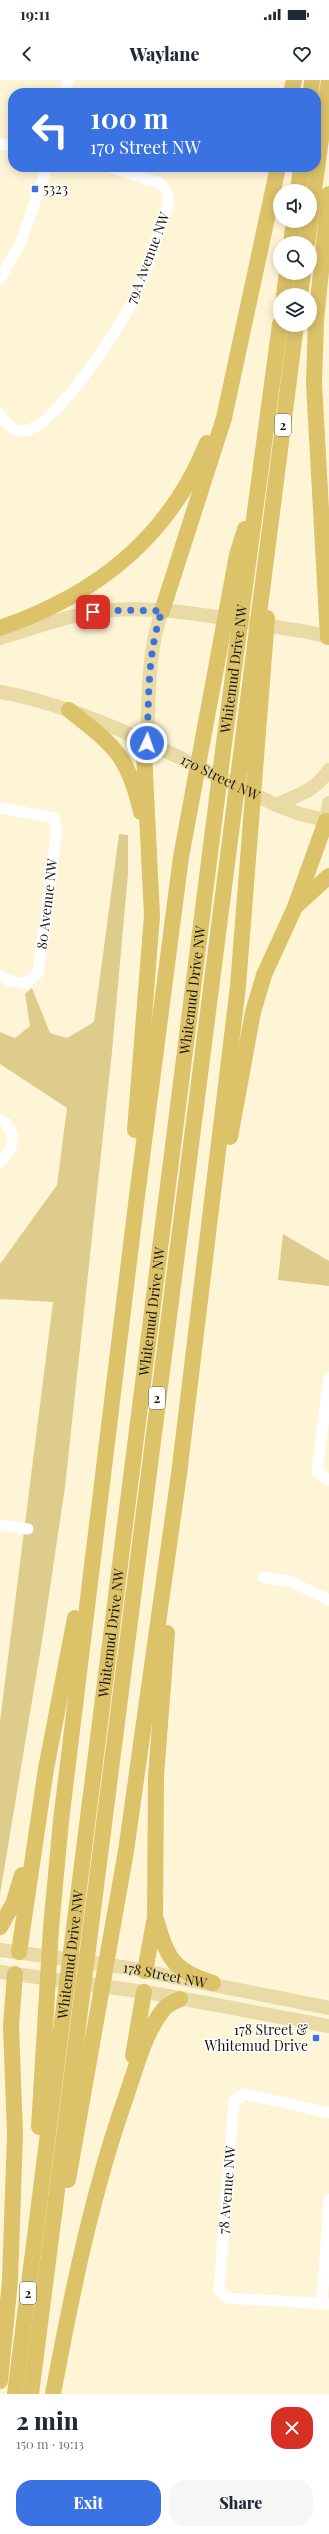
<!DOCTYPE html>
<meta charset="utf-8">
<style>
:root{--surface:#fff;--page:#f6f6f7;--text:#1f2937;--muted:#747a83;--accent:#3b72e1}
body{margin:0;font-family:"Playfair Display",serif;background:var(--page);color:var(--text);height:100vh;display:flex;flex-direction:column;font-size:15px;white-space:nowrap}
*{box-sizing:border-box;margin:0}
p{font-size:13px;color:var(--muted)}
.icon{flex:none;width:22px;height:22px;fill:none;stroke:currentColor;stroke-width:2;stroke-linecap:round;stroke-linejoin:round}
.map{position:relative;height:2314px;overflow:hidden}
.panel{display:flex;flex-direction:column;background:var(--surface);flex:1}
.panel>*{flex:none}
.guide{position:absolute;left:8px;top:8px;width:313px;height:84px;border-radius:16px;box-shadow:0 2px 10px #0003;background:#3b72e1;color:#fff;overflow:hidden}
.tools{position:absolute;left:273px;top:104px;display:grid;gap:8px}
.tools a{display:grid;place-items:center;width:44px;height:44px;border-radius:50%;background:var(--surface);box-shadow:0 2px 10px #0003;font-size:20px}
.pin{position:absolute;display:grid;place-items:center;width:34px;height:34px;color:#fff;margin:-17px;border-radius:8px;box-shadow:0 2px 6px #0006}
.me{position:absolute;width:44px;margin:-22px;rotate:3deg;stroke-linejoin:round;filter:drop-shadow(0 0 3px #0008)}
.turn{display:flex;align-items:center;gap:14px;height:84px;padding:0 16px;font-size:18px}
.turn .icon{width:52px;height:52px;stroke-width:2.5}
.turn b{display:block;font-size:28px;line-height:34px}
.round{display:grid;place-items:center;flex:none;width:42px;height:42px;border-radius:16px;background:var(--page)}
.head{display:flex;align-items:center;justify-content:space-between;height:68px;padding:0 16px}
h1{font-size:24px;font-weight:800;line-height:30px}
.button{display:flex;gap:8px;margin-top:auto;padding:8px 16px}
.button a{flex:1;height:46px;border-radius:16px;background:var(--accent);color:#fff;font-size:16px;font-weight:800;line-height:46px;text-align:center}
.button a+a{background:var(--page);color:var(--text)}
.status{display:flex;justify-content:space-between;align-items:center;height:28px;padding:0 20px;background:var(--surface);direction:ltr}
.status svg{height:11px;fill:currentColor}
header{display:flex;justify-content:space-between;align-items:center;height:52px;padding:0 16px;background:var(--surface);font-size:18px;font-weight:800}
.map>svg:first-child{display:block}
.green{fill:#decc8d}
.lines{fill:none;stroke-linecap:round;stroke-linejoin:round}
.minor{stroke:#fff;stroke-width:11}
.major{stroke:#eadaa5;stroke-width:14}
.highway{stroke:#dcc269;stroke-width:16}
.route{stroke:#3b72e1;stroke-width:7;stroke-dasharray:0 12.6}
.poi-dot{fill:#3b72e1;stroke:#fff;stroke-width:1.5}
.labels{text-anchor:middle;stroke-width:3;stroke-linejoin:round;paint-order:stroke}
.shield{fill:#fff;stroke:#5e5c54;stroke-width:1}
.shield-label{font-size:13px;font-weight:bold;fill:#19160b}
.poi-label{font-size:14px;fill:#19160b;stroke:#fff;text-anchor:start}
.street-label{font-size:14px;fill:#19160b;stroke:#fff}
</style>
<div class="status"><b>19:11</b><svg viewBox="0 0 49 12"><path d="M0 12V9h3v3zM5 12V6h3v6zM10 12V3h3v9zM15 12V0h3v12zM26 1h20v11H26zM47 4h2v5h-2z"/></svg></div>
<header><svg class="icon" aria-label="back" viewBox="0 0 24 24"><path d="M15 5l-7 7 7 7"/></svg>Waylane<svg class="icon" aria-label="heart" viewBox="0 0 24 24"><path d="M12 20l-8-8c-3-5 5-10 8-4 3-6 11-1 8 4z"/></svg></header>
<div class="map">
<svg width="329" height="2314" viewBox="0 0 329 2314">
<rect width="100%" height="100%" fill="#fef5d6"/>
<path class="green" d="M 119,754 L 128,755 L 128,794 L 112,972 L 65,1407 L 43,1555 L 0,1814 L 0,1641 L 53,1222 L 1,1219 L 0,1221 L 0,1184 L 57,1105 L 67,1028 L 0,984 L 0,952 L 15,958 L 30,946 L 25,914 L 32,908 L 50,953 L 67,958 L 94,942 Z
M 283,1154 L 329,1181 L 329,1206 L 278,1200 Z"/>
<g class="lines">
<path class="minor" d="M 65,13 L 68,0
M 0,64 L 13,66
M 0,199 L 21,162 L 47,87
M 0,334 C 6,343 12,352 23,351 C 53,351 122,245 134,218 C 148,188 157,157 168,126 C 169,115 167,107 157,102 L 109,87
M 0,728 L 54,738 L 57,749 L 38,893 L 25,904 L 10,901 L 0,895
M 0,1039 L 6,1043 L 13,1055 L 11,1068 L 0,1082
M 329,1298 L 317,1392 L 329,1400
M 0,1445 L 28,1449
M 263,1497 L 292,1502 L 329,1520
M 329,2033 L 244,2014 L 234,2021 L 219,2210 L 227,2218 L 329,2224
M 322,2223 L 329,2119"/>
<g class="major">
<path d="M 0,558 C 34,548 67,535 103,531 C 163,523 246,543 308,552 L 329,557"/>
<path id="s1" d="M 0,612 C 95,629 190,684 276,725 L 300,734 L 329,741"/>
<path d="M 147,663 C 149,620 147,573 162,531"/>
<path d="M 276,725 C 300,714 314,712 329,690"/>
<path d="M 326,741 L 329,723"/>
<path id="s2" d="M 0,1870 L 129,1888 L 329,1928"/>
<path d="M 0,1892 L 152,1913 L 329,1946"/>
</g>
<g class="highway">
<path d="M 291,13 L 294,0"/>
<path d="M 311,13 L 312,0"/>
<path d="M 298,111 L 301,87"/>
<path d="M 310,140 L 329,0"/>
<path d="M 291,163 L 294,141"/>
<path d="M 307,163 L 310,141"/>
<path d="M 284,215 L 287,193"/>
<path d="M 300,215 L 303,193"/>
<path d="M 162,531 L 224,338 L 278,87"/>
<path d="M 0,548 C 96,515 169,458 207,363"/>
<path d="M 328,557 L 314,303 L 316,240 L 329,114"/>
<path d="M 69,630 C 113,665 128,674 141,732"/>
<path d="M 296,826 L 329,796"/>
<path d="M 135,1050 L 152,836 L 144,672 L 147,663"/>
<path d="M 230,1057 L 253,932 L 264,895 L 295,827 L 326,741"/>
<path d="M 156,1839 C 167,1878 173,1891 213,1903"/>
<path d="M 0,1847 L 13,1824 L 22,1795"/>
<path d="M 19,1872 L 46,1689 L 75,1538"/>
<path d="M 145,1891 L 155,1837 L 156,1696 L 167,1553"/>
<path d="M 133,1976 L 144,1912"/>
<path d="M 39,2047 L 51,1848 L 61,1741 L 136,1124 L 181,777 L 237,475 L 245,449"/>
<path d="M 68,2100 L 126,1771 L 179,1394 L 238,906 L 267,538"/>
<path d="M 0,2301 L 10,2201 L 15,2054 L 11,1946 L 15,1894"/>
<path id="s3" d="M 15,2314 L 223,671 L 280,244"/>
<path d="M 31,2314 L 296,245"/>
<path d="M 53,2314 C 72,2212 93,2109 128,2011 C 137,1984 145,1953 163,1930 C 167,1924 174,1922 180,1919"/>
</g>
</g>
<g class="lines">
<path class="route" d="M 93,532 L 124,530 L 162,531 C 147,573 149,620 147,663"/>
</g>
<g class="poi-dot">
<rect x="31" y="105" width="8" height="8" rx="2"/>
<rect x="312" y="1954" width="8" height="8" rx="2"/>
</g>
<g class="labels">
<g class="shield">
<rect x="275" y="334" width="16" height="22" rx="3"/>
<rect x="149" y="1307" width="16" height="22" rx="3"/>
<rect x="20" y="2202" width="16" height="22" rx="3"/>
</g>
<g class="shield-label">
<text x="283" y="350">2</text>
<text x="157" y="1323">2</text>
<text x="28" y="2218">2</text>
</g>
<g class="poi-label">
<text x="43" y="114">5323</text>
<text x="308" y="1955" text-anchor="end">178 Street &amp;<tspan x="308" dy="16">Whitemud Drive</tspan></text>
</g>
<g class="street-label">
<text transform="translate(148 178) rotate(-69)" y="5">79A Avenue NW</text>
<text dy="5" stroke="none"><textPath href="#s3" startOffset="1739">Whitemud Drive NW</textPath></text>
<text dy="5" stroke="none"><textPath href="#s1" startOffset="237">170 Street NW</textPath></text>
<text transform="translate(47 824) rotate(-83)" y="5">80 Avenue NW</text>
<text dy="5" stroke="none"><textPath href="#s3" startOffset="1415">Whitemud Drive NW</textPath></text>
<text dy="5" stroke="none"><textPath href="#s3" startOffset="1091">Whitemud Drive NW</textPath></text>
<text dy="5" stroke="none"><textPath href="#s3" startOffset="767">Whitemud Drive NW</textPath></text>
<text dy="5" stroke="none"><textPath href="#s3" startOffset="443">Whitemud Drive NW</textPath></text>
<text dy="5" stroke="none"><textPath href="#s2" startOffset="167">178 Street NW</textPath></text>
<text transform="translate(227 2110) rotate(-85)" y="5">78 Avenue NW</text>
</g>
</g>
</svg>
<div class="tools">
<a><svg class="icon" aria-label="sound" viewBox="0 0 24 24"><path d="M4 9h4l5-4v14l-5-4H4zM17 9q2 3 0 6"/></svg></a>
<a><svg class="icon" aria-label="search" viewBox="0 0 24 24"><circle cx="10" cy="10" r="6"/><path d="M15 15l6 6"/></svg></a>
<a><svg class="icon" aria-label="layers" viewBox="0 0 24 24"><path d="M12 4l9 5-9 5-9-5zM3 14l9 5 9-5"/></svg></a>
</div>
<div class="pin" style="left:93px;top:532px;background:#d93025"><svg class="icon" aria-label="arrive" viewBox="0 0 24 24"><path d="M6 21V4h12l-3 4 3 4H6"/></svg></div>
<svg class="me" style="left:147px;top:663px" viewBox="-20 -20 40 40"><circle r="17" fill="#3b72e1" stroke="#fff" stroke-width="3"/><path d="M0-11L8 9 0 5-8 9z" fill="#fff"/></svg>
<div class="guide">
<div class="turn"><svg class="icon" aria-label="left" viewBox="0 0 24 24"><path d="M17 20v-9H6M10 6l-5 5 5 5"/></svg><div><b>100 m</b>170 Street NW</div></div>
</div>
</div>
<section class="panel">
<div class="head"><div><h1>2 min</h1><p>150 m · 19:13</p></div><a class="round" style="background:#d93025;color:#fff"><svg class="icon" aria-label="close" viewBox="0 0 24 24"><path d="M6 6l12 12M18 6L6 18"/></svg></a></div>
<div class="button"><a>Exit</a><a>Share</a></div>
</section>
